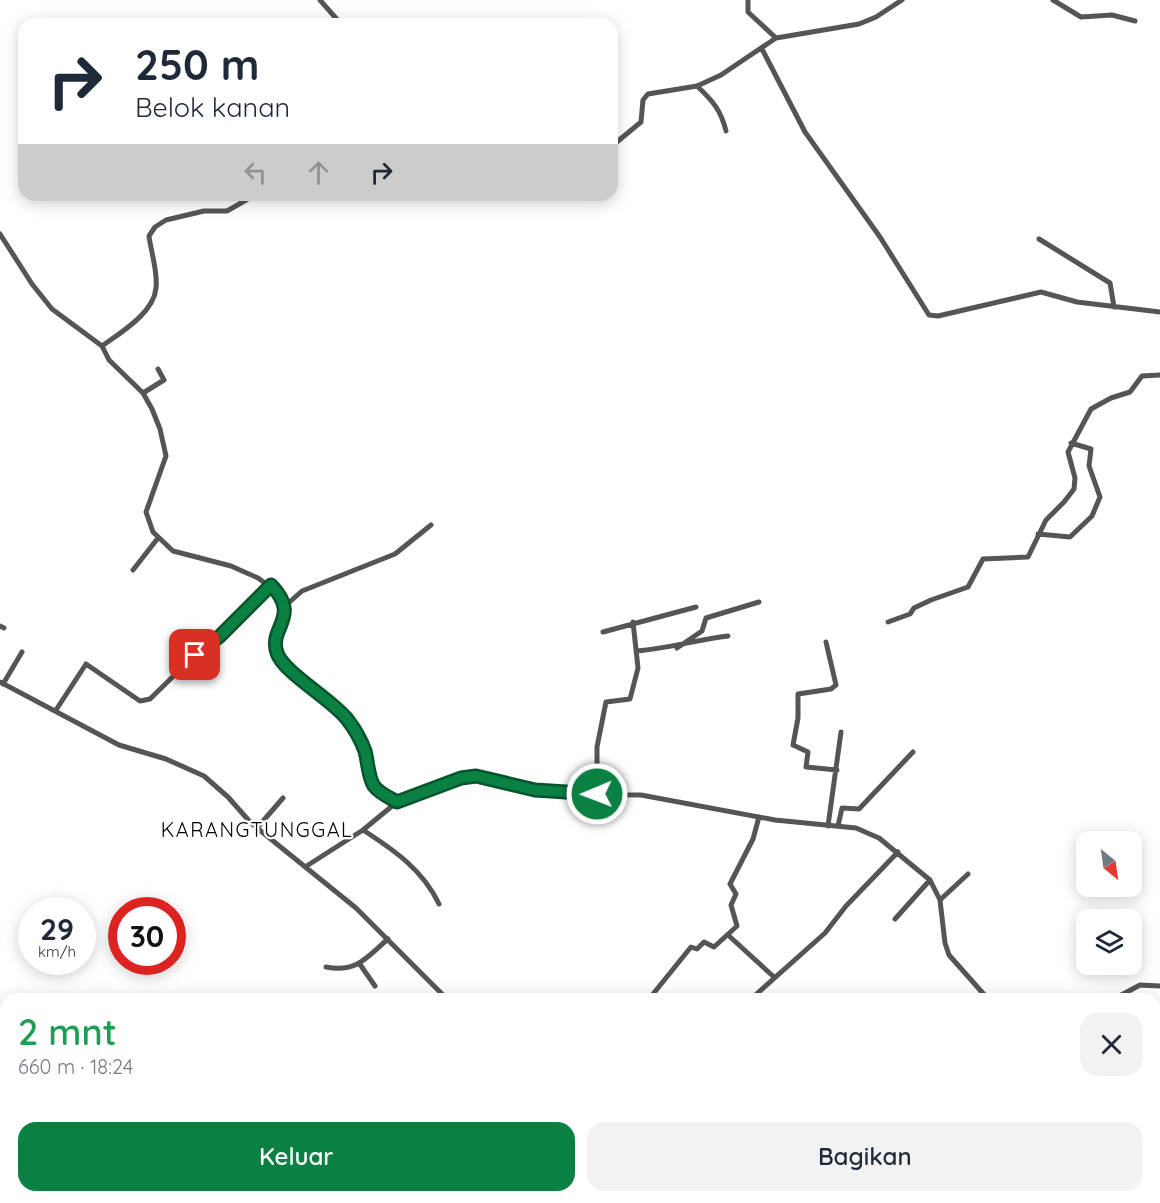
<!DOCTYPE html>
<html lang="id">
<meta charset="utf-8">
<style>
:root{--surface:#fff;--page:#f2f2f3;--text:#1f2937;--muted:#747a83;--accent:#0b8043}
body{margin:0;font-family:Quicksand,sans-serif;background:var(--page);color:var(--text);height:100vh;display:flex;flex-direction:column;font-size:22px;white-space:nowrap}
*{box-sizing:border-box;margin:0}
p{font-size:20px;color:var(--muted)}
.icon{flex:none;width:33px;height:33px;fill:none;stroke:currentColor;stroke-width:2;stroke-linecap:round;stroke-linejoin:round}
.map{position:relative;flex:1;overflow:hidden}
.panel{position:absolute;left:0px;top:993px;width:1161px;height:210px;display:flex;flex-direction:column;background:var(--surface);border-radius:18px 18px 0 0;box-shadow:0 3px 15px #0003}
.panel>*{flex:none}
.banner{position:absolute;left:18px;top:18px;width:600px;height:183px;border-radius:18px;box-shadow:0 3px 15px #0003;background:#fff;color:var(--text);overflow:hidden}
.needle{width:39px;rotate:151deg}
.fabs{position:absolute;left:1076px;top:831px;display:grid;gap:12px}
.fabs a{display:grid;place-items:center;width:66px;height:66px;border-radius:12px;background:var(--surface);box-shadow:0 3px 15px #0003;font-size:30px}
.speed{position:absolute;left:18px;top:897px;display:flex;gap:12px;font-size:30px;font-weight:700;text-align:center}
.speed>*{display:grid;place-content:center;width:78px;height:78px;border-radius:50%;background:var(--surface);box-shadow:0 3px 15px #0003;line-height:1}
.speed small{font-size:15px;font-weight:400}
.speed .limit{border:9px solid #d22;background:#fff;color:#111}
.pin{position:absolute;display:grid;place-items:center;width:51px;height:51px;color:#fff;margin:-26px;border-radius:12px;box-shadow:0 3px 9px #0006}
.me{position:absolute;width:66px;margin:-33px;rotate:269deg;stroke-linejoin:round;filter:drop-shadow(0 0 4px #0008)}
.turn{display:flex;align-items:center;gap:21px;height:126px;padding:0 18px;font-size:27px}
.turn .icon{width:78px;height:78px;stroke-width:2.5}
.turn b{display:block;font-size:42px;line-height:51px}
.lanes{display:flex;align-items:center;height:57px;padding:0 18px;background:#0003;justify-content:center;gap:30px;direction:ltr}
.lanes .off{opacity:.35}
.round{display:grid;place-items:center;flex:none;width:63px;height:63px;border-radius:18px;background:var(--page)}
.overview{display:flex;align-items:center;justify-content:space-between;height:102px;padding:0 18px}
h1{font-size:36px;font-weight:600;line-height:45px;color:#1e9e55}
.action{display:flex;gap:12px;margin-top:auto;padding:12px 18px}
.action a{flex:1;height:69px;border-radius:18px;background:var(--accent);color:#fff;font-size:24px;font-weight:600;line-height:69px;text-align:center}
.action a+a{background:var(--page);color:var(--text)}
.map>svg:first-child{display:block}
.lines{fill:none;stroke-linecap:round;stroke-linejoin:round}
.street{stroke:#555;stroke-width:5}
.route-casing{stroke:#07532c;stroke-width:15}
.route{stroke:#0b8043;stroke-width:10}
.labels{text-anchor:middle;stroke-width:4.5;stroke-linejoin:round;paint-order:stroke}
.quarter-label{font-size:20px;letter-spacing:1.5px;fill:#000;stroke:#fff}
</style>
<div class="map">
<svg width="1160" height="1203" viewBox="0 0 1160 1203">
<rect width="100%" height="100%" fill="#fff"/>
<g class="lines">
<path class="street" d="M 320,0 L 341,24
M 1053,0 L 1081,17 L 1112,15 L 1135,21
M 748,1 L 748,12 L 776,38
M 762,49 L 805,132 L 880,237 L 929,315 L 938,316 L 1041,292 L 1077,302 L 1160,312
M 697,86 C 712,100 721,110 726,131
M 612,146 L 641,122 L 643,100 L 648,94 L 697,86 L 721,75 L 776,38 L 859,24 L 876,17 L 902,0
M 0,234 L 32,284 L 52,309 L 102,346 L 109,360 L 143,393 L 152,409 L 160,429 L 166,456 L 146,512 L 153,532 L 173,551 L 231,566 L 258,578 L 277,592 L 285,612 L 276,641 L 279,658 L 292,672 L 312,686 L 347,720 L 362,744 L 374,785 L 397,802
M 1039,239 L 1110,283 L 1114,307
M 102,346 C 120,333 154,313 156,288 C 158,272 151,252 149,236 L 155,227 L 166,220 L 204,211 L 227,211 L 255,195
M 143,393 L 164,380 L 158,369
M 1038,534 L 1070,537 L 1092,516 L 1100,497 L 1089,466 L 1091,449 L 1071,443
M 133,570 L 158,538
M 284,607 L 302,591 L 395,554 L 431,525
M 888,622 L 910,614 L 914,608 L 931,600 L 968,587 L 983,559 L 1028,557 L 1046,520 L 1064,502 L 1074,489 L 1075,478 L 1068,452 L 1091,409 L 1111,398 L 1130,392 L 1142,376 L 1160,375
M 0,626 L 4,628
M 603,632 L 696,607
M 826,642 L 836,685 L 831,689 L 798,694 L 798,718 L 793,745 L 808,752 L 806,767 L 837,770
M 677,648 L 702,631 L 706,618 L 759,602
M 637,651 C 669,648 697,640 728,636
M 0,682 L 119,745 L 166,759 L 204,776 L 228,797 L 251,823 L 356,908 L 447,999
M 3,684 L 22,652
M 56,710 L 86,664 L 140,701 L 150,699 L 195,655 L 220,636 L 271,585
M 597,794 L 597,747 L 606,702 L 630,699 L 638,668 L 633,622
M 828,826 L 841,732
M 838,826 L 842,808 L 859,809 L 913,752
M 257,828 L 283,798
M 363,830 C 394,850 423,870 439,904
M 305,867 L 363,830 L 397,802 L 461,778 L 476,776 L 557,794 L 641,795 L 775,820 L 856,828 L 879,838 L 930,880 L 940,900 L 945,943 L 949,955 L 988,999
M 940,900 L 968,874
M 895,919 L 930,880
M 728,935 L 774,977
M 359,963 L 375,986
M 326,967 C 357,973 367,957 388,939
M 649,999 L 691,947 L 697,949 L 704,942 L 714,947 L 737,926 L 731,905 L 736,894 L 730,884 L 753,839 L 759,817
M 751,999 L 825,933 L 846,906 L 898,852
M 1114,999 L 1140,985 L 1160,986
M 1155,1109 L 1160,1109
M 1155,1193 L 1160,1190
M 659,1197 L 665,1203
M 1119,1197 L 1123,1203
M 1139,1203 L 1148,1197"/>
</g>
<g class="lines">
<defs>
<path id="route" d="M 195,655 L 220,636 L 271,585 C 302,617 268,627 277,653 C 284,673 330,698 347,719 C 354,728 361,740 365,751 C 368,762 368,777 374,786 C 379,793 390,798 397,802 L 461,778 L 476,776 L 535,790 L 597,794"/>
</defs>
<use href="#route" class="route-casing"/>
<use href="#route" class="route"/>
</g>
<g class="labels">
<g class="quarter-label">
<text x="257" y="837">KARANGTUNGGAL</text>
</g>
</g>
</svg>
<div class="fabs">
<a><svg class="needle" viewBox="-14 -14 28 28"><path d="M0-13l5 13h-10z" fill="#e53935"/><path d="M0 13l5-13h-10z" fill="#747a83"/></svg></a>
<a><svg class="icon" aria-label="layers" viewBox="0 0 24 24"><path d="M12 4l9 5-9 5-9-5zM3 14l9 5 9-5"/></svg></a>
</div>
<div class="speed"><div>29<small>km/h</small></div><div class="limit">30</div></div>
<div class="pin" style="left:195px;top:655px;background:#d93025"><svg class="icon" aria-label="arrive" viewBox="0 0 24 24"><path d="M6 21V4h12l-3 4 3 4H6"/></svg></div>
<svg class="me" style="left:597px;top:794px" viewBox="-20 -20 40 40"><circle r="17" fill="#0b8043" stroke="#fff" stroke-width="3"/><path d="M0-11L8 9 0 5-8 9z" fill="#fff"/></svg>
<div class="banner">
<div class="turn"><svg class="icon" aria-label="right" viewBox="0 0 24 24"><path d="M7 20v-9h11M14 6l5 5-5 5"/></svg><div><b>250 m</b>Belok kanan</div></div>
<div class="lanes"><svg class="icon off" aria-label="left" viewBox="0 0 24 24"><path d="M17 20v-9H6M10 6l-5 5 5 5"/></svg><svg class="icon off" aria-label="ahead" viewBox="0 0 24 24"><path d="M12 20V5M6 11l6-6 6 6"/></svg><svg class="icon" aria-label="right" viewBox="0 0 24 24"><path d="M7 20v-9h11M14 6l5 5-5 5"/></svg></div>
</div>
<section class="panel">
<div class="overview"><div><h1>2 mnt</h1><p>660 m · 18:24</p></div><a class="round"><svg class="icon" aria-label="close" viewBox="0 0 24 24"><path d="M6 6l12 12M18 6L6 18"/></svg></a></div>
<div class="action"><a>Keluar</a><a>Bagikan</a></div>
</section>
</div>
